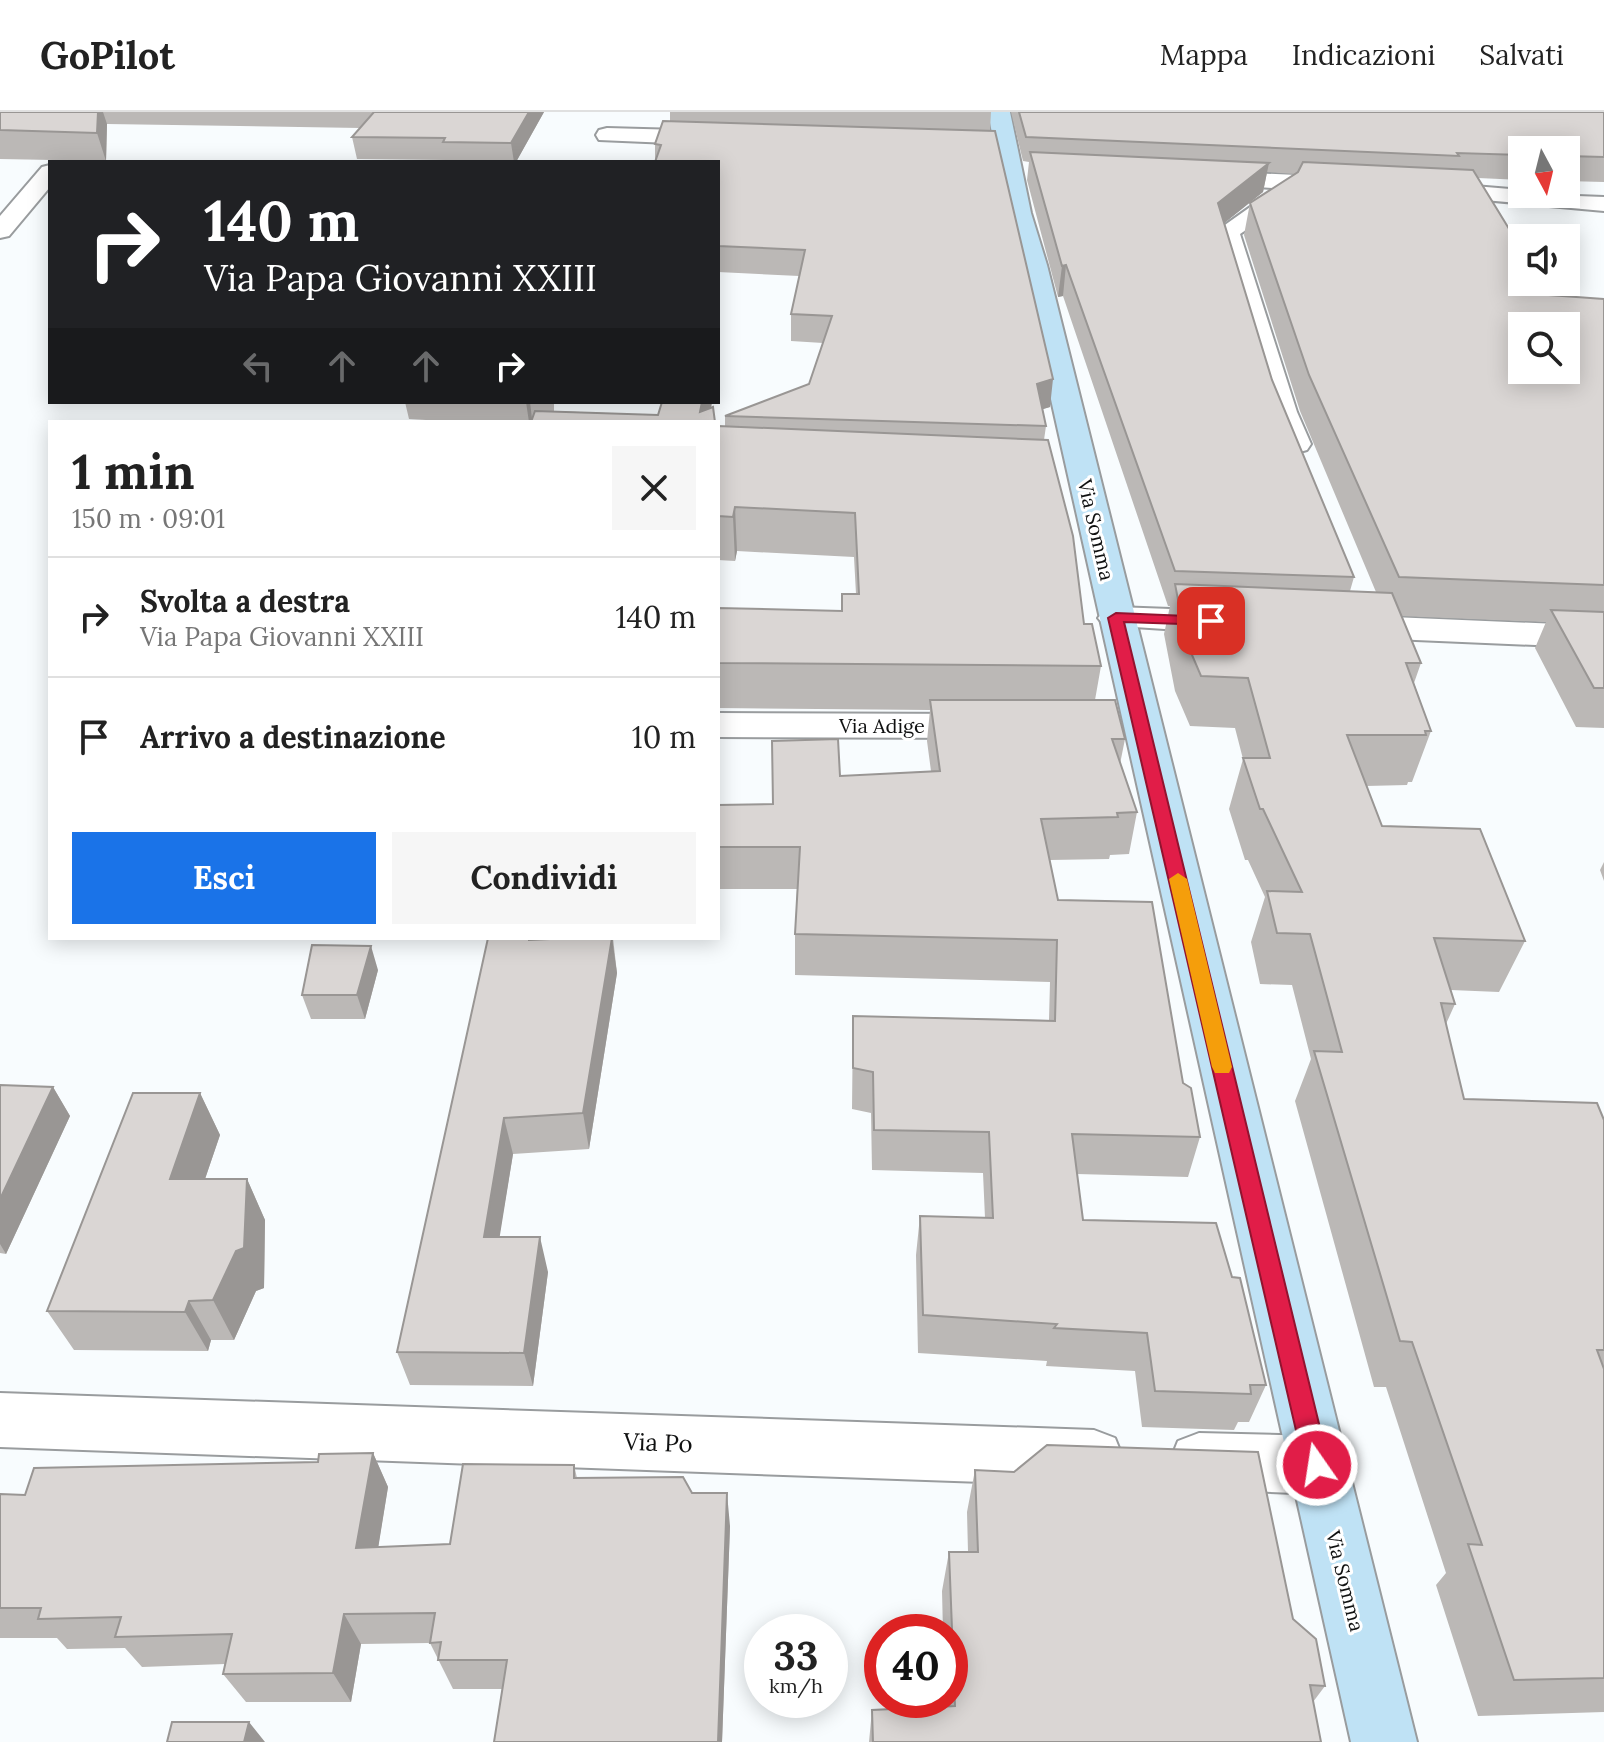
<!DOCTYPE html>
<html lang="it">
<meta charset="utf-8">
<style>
:root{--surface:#fff;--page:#f6f6f6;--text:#222;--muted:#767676;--line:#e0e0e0;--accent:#1a73e8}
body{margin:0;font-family:Lora,serif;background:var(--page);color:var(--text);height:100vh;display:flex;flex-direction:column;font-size:30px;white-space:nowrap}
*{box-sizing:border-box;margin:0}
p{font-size:26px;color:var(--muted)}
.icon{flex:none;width:44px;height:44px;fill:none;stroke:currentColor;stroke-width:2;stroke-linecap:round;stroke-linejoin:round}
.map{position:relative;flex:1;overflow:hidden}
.sheet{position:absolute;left:48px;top:308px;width:672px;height:520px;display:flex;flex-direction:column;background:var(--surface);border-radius:0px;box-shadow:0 4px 20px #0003}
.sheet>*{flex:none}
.top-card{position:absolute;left:48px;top:48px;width:672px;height:244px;border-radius:0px;box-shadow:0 4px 20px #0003;background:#202124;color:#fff;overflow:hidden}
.needle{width:52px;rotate:173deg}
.tools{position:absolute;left:1508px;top:24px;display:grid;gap:16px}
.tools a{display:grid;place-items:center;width:72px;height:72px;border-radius:0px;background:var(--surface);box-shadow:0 4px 20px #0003;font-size:40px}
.speed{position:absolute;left:744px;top:1502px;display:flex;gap:16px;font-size:40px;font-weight:700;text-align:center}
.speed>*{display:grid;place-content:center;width:104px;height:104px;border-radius:50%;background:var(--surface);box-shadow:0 4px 20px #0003;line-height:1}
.speed small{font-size:20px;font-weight:400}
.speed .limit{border:12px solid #d22;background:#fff;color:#111}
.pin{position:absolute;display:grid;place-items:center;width:68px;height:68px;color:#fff;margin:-34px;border-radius:16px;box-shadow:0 4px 12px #0006}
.me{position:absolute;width:88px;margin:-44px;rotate:347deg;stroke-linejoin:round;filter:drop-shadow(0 0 6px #0008)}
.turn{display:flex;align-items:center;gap:28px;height:168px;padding:0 24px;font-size:36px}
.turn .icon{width:104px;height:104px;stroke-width:2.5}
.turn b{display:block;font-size:56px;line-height:68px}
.lanes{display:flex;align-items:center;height:76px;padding:0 24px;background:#0003;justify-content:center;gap:40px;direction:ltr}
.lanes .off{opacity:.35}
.round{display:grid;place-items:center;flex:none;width:84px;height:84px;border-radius:0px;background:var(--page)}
.headline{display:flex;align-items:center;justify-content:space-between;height:136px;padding:0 24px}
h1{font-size:48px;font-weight:700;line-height:60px}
.primary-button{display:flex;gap:16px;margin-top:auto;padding:16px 24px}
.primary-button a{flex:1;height:92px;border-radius:0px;background:var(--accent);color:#fff;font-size:32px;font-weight:700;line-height:92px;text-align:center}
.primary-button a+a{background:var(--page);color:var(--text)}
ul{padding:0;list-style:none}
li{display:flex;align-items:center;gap:24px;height:120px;padding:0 24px;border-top:2px solid var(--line)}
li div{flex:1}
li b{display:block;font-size:30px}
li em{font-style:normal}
header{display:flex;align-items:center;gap:48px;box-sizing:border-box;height:112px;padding:0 40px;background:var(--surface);border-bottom:2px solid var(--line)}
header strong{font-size:38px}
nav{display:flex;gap:44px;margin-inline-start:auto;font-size:28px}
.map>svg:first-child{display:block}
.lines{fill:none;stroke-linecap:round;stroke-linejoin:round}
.street-casing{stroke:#999c9e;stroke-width:4}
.secondary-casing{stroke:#999c9e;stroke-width:4}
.street{fill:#fff;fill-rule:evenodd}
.secondary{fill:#bfe2f5;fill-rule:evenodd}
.wall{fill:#bbb8b6;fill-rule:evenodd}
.shaded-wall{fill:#999694}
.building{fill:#dad6d4;stroke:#999694;stroke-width:2;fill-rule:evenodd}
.route{fill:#e11d48;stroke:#92132f;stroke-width:2}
.slow{fill:#f59e0b}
.labels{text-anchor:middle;stroke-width:6;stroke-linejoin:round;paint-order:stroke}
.street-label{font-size:20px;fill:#101111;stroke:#fff}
.near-street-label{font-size:24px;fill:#101111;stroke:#fff}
</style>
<header>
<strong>GoPilot</strong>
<nav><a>Mappa</a><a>Indicazioni</a><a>Salvati</a></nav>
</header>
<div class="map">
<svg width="1604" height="1630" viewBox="0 0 1604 1630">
<rect width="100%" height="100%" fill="#f8fcfe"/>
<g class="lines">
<defs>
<path id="street" d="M 607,16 L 716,19 L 727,26 L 716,33 L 599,28 L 596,23 L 599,18 Z
M 50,53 L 50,75 L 9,124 L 0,126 L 0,104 L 42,55 Z
M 1206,59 L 1342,65 L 1350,67 L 1354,72 L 1350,77 L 1295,77 L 1289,89 L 1240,122 L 1297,300 L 1311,332 L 1307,338 L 1296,341 L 1285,338 L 1267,300 L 1215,120 L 1270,81 L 1272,76 L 1198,71 L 1194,66 L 1198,61 Z
M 1426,70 L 1522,78 L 1522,82 L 1604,85 L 1604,99 L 1418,82 L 1414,77 L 1418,72 Z
M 1116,495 L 1225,499 L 1238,502 L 1243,510 L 1238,518 L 1225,521 L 1104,513 L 1098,506 L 1104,499 Z
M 1346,503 L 1604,514 L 1604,536 L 1346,525 L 1333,522 L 1328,514 L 1333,506 Z
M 718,601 L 988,602 L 1002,605 L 1007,614 L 1002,623 L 988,626 L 718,625 Z
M 0,1281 L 1094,1318 L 1115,1326 L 1123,1346 L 1115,1366 L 1094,1374 L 0,1335 Z
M 1199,1321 L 1317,1324 L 1338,1333 L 1347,1353 L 1338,1373 L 1317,1382 L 1199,1377 L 1178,1369 L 1170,1349 L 1178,1329 Z"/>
<path id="secondary" d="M 988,0 L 1010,0 L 1031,101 L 1047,153 L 1417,1630 L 1351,1630 L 1021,153 L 1007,101 Z"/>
</defs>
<use href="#street" class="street-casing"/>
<use href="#secondary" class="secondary-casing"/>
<use href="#street" class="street"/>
<use href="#secondary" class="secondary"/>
</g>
<path class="wall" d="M 0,0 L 544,0 L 516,50 L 446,50 L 446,48 L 357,47 L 352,25 L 360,16 L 107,12 L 106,49 L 0,47 Z
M 670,0 L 991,0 L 990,19 L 1050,295 L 1042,297 L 1046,314 L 1044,328 L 1084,512 L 1101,554 L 1095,588 L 1125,627 L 1120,652 L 1137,700 L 1129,742 L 1110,743 L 1109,747 L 1050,748 L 1058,788 L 1183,971 L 1200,1025 L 1188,1065 L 1077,1062 L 1083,1108 L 1266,1273 L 1249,1310 L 1238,1310 L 1234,1318 L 1142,1315 L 1135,1259 L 1046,1254 L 1047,1249 L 918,1241 L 916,1143 L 920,1104 L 985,1106 L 983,1061 L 872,1058 L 871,1001 L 852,997 L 853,904 L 1049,908 L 1050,870 L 795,863 L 795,822 L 797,777 L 718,777 L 718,693 L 773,692 L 840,664 L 931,659 L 927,629 L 930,598 L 718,596 L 718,496 L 842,499 L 856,482 L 854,445 L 737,439 L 735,449 L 718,448 L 718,314 L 725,314 L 725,304 L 809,272 L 823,231 L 791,229 L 791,202 L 799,164 L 718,160 L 718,50 L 655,50 L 655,32 L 670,10 Z
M 1011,0 L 1604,0 L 1604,70 L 1566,69 L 1566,38 L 1522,38 L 1522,68 L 1478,66 L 1549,183 L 1604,187 L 1604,616 L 1576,615 L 1535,536 L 1546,510 L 1401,504 L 1421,551 L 1414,571 L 1431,619 L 1412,670 L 1408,670 L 1407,673 L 1366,674 L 1382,714 L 1525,829 L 1499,880 L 1451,878 L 1455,892 L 1446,912 L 1464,987 L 1604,1008 L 1604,1600 L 1478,1604 L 1436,1473 L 1446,1461 L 1386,1275 L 1374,1275 L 1295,989 L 1311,947 L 1292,873 L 1260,872 L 1251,830 L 1265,785 L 1248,748 L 1245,748 L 1229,697 L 1243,647 L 1235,616 L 1190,614 L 1175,579 L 1164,522 L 1170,494 L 1168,494 L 1063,184 L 1058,185 L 1027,68 L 1029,50 L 1023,49 ZM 1267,60 L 1295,62 L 1250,91 L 1244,123 L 1300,299 L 1376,480 L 1350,479 L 1354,465 L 1272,268 L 1224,111 L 1263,80 Z
M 405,290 L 554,290 L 554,299 L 658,303 L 712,290 L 711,296 L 715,310 L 460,310 L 409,307 Z
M 1604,750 L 1604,769 L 1600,758 Z
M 488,826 L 530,826 L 530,828 L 572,826 L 613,826 L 617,861 L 589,1037 L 513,1042 L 499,1125 L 548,1160 L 533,1274 L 410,1273 L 397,1240 Z
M 378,858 L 365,907 L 311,907 L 302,883 Z
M 0,973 L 53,975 L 70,1004 L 6,1142 L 0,1141 Z
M 200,981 L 220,1023 L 205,1067 L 247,1067 L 265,1108 L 264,1176 L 256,1179 L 234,1228 L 211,1228 L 208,1239 L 74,1238 L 47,1199 Z
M 373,1341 L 388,1375 L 378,1435 L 450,1432 L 574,1353 L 577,1366 L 692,1381 L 730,1414 L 722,1630 L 494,1630 L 502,1577 L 453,1577 L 430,1531 L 361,1532 L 351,1590 L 246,1590 L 223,1562 L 225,1552 L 142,1555 L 125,1536 L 67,1537 L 57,1526 L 0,1526 L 0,1382 L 25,1383 L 318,1350 Z
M 975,1358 L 1293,1507 L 1325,1574 L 1313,1590 L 1321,1630 L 869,1630 L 872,1598 L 946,1595 L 946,1588 L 950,1588 L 950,1520 L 943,1520 L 942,1479 L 949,1440 L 968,1440 L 967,1400 Z"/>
<path class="shaded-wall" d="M 98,0 L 103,0 L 107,12 L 106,49 L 97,21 Z
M 529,0 L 544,0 L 516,50 L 514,50 L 511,31 Z
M 1269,51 L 1263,80 L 1212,121 L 1218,91 Z
M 1066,153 L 1063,184 L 1058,185 L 1062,154 Z
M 1053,267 L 1050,295 L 1034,300 L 1037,272 Z
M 526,290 L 530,290 L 532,307 L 531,310 L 529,310 Z
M 702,290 L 712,290 L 708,310 L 700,300 Z
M 735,395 L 737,439 L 735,449 L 733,405 Z
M 612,826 L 617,861 L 589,1037 L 583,1001 Z
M 371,834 L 378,858 L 365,907 L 357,883 Z
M 53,975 L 70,1004 L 6,1142 L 0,1132 L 0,1087 Z
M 200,981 L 220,1023 L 191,1108 L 170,1067 Z
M 504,1006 L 513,1042 L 494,1160 L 484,1125 Z
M 247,1067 L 265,1108 L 264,1176 L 256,1179 L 234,1228 L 213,1188 Z
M 540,1125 L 548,1160 L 533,1274 L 524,1241 Z
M 189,1189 L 211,1228 L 208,1239 L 185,1200 Z
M 373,1341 L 388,1375 L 373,1468 L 356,1436 Z
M 727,1381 L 730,1414 L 722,1630 L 718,1630 Z
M 344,1502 L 361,1532 L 351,1590 L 333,1561 Z
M 249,1610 L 265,1630 L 244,1630 Z"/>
<path class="building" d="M 0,0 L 98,0 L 97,21 L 0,18 Z
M 374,0 L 529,0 L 511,31 L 443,30 L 445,26 L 352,25 Z
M 1019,0 L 1604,0 L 1604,45 L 1566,44 L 1566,38 L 1522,38 L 1522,43 L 1457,41 L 1459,44 L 1026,25 Z
M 663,9 L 995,19 L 1053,267 L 1037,272 L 1046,314 L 725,304 L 809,272 L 832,204 L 791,202 L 805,138 L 718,134 L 718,50 L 655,50 L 661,33 L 655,32 Z
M 1030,40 L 1269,51 L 1218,91 L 1272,268 L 1354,465 L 1175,459 L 1066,153 L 1062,154 Z
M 1303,50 L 1473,58 L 1522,138 L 1522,170 L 1541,170 L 1549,183 L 1604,187 L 1604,473 L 1399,465 L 1309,263 L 1250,91 L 1298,60 ZM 1522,214 L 1566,214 L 1566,258 L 1522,258 Z
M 662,290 L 702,290 L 700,300 L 713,295 L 715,310 L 531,310 L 535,299 L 658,303 Z
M 718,314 L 1048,328 L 1073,424 L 1084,512 L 1092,512 L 1101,554 L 718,551 L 718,496 L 842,499 L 842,482 L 859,482 L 855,401 L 735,395 L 733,405 L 718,404 Z
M 1175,472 L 1392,481 L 1421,551 L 1406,551 L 1431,619 L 1425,619 L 1426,623 L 1347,623 L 1382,714 L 1480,717 L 1525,829 L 1434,826 L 1455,892 L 1441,891 L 1464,987 L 1597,991 L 1604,1008 L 1604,1238 L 1597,1238 L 1604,1257 L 1604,1566 L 1514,1568 L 1468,1432 L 1482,1433 L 1412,1230 L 1400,1229 L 1314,939 L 1342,940 L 1310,822 L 1277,821 L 1267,779 L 1302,780 L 1263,697 L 1260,697 L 1243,646 L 1270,646 L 1248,566 L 1201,564 L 1186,529 Z
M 1551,498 L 1604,500 L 1604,576 L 1594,576 Z
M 930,588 L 1115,588 L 1125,627 L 1112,627 L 1137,700 L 1117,701 L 1118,705 L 1041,707 L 1058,788 L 1152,790 L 1183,971 L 1191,976 L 1200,1025 L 1072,1022 L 1083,1108 L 1216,1111 L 1232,1165 L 1240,1166 L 1266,1273 L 1250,1273 L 1251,1282 L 1155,1279 L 1147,1221 L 1054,1216 L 1057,1212 L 923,1203 L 920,1104 L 993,1106 L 989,1020 L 874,1018 L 873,960 L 853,956 L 853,904 L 1055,909 L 1057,828 L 795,822 L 800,735 L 718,735 L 718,693 L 773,692 L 772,629 L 838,627 L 840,664 L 940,659 Z
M 488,826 L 529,826 L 529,828 L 572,826 L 612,826 L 583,1001 L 504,1006 L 484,1125 L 540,1125 L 524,1241 L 397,1240 Z
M 312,833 L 371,834 L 357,883 L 302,883 Z
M 0,973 L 53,975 L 0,1087 Z
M 133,981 L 200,981 L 170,1067 L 247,1067 L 244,1136 L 236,1139 L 213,1188 L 189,1189 L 185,1200 L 47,1199 Z
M 1047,1333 L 1258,1340 L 1293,1507 L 1316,1527 L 1325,1574 L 1310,1573 L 1321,1630 L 873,1630 L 872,1598 L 955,1594 L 949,1440 L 978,1440 L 975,1358 L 1014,1360 Z
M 373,1341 L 356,1436 L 450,1432 L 463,1352 L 574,1353 L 574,1366 L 683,1365 L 692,1381 L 727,1381 L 718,1630 L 494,1630 L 507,1548 L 438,1548 L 441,1530 L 430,1531 L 435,1501 L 344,1502 L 333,1561 L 223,1562 L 232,1522 L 115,1525 L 121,1505 L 38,1507 L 41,1496 L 0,1496 L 0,1382 L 25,1383 L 34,1356 L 318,1350 L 319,1342 Z
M 172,1610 L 249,1610 L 244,1630 L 167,1630 Z"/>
<path class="route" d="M 1116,501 L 1211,505 L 1218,509 L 1211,513 L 1124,510 L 1329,1353 L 1325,1362 L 1317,1365 L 1308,1362 L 1304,1353 L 1108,506 Z"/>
<path class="slow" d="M 1178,761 L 1187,767 L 1232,955 L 1229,961 L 1215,961 L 1212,955 L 1169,767 Z"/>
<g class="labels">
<g class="street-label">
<text transform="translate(1096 418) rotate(77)" y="7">Via Somma</text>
<text x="882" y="621">Via Adige</text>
<text transform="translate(1345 1469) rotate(76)" y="7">Via Somma</text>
</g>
<g class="near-street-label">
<text transform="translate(658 1331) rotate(2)" y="8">Via Po</text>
</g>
</g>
</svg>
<div class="tools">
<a><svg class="needle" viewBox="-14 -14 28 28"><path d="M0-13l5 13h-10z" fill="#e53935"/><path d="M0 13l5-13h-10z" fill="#767676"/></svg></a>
<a><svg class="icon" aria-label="sound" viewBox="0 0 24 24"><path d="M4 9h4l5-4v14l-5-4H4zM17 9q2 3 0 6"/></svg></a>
<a><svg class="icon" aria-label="search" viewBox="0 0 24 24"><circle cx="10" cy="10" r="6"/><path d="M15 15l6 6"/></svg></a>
</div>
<div class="speed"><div>33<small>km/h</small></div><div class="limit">40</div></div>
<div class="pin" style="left:1211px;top:509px;background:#d93025"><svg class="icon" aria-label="arrive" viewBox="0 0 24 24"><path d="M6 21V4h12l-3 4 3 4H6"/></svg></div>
<svg class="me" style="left:1317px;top:1353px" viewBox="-20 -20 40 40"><circle r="17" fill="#e11d48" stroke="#fff" stroke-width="3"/><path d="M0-11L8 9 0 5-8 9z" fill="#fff"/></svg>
<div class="top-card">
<div class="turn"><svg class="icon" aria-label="right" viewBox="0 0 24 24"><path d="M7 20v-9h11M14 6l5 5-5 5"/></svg><div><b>140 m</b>Via Papa Giovanni XXIII</div></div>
<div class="lanes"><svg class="icon off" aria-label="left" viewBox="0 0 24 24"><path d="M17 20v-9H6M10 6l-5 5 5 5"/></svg><svg class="icon off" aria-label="ahead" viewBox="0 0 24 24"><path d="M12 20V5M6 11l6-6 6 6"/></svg><svg class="icon off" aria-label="ahead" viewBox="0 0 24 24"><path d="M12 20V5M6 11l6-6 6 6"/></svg><svg class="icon" aria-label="right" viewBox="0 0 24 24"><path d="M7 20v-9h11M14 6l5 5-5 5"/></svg></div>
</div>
<section class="sheet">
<div class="headline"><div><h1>1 min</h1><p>150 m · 09:01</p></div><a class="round"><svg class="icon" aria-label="close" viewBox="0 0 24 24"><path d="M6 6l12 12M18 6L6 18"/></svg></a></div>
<ul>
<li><svg class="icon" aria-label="right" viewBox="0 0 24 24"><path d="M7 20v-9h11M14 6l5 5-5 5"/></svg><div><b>Svolta a destra</b><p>Via Papa Giovanni XXIII</p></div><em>140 m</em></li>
<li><svg class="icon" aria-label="arrive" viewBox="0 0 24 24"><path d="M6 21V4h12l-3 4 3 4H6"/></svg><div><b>Arrivo a destinazione</b></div><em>10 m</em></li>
</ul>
<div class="primary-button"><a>Esci</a><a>Condividi</a></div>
</section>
</div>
